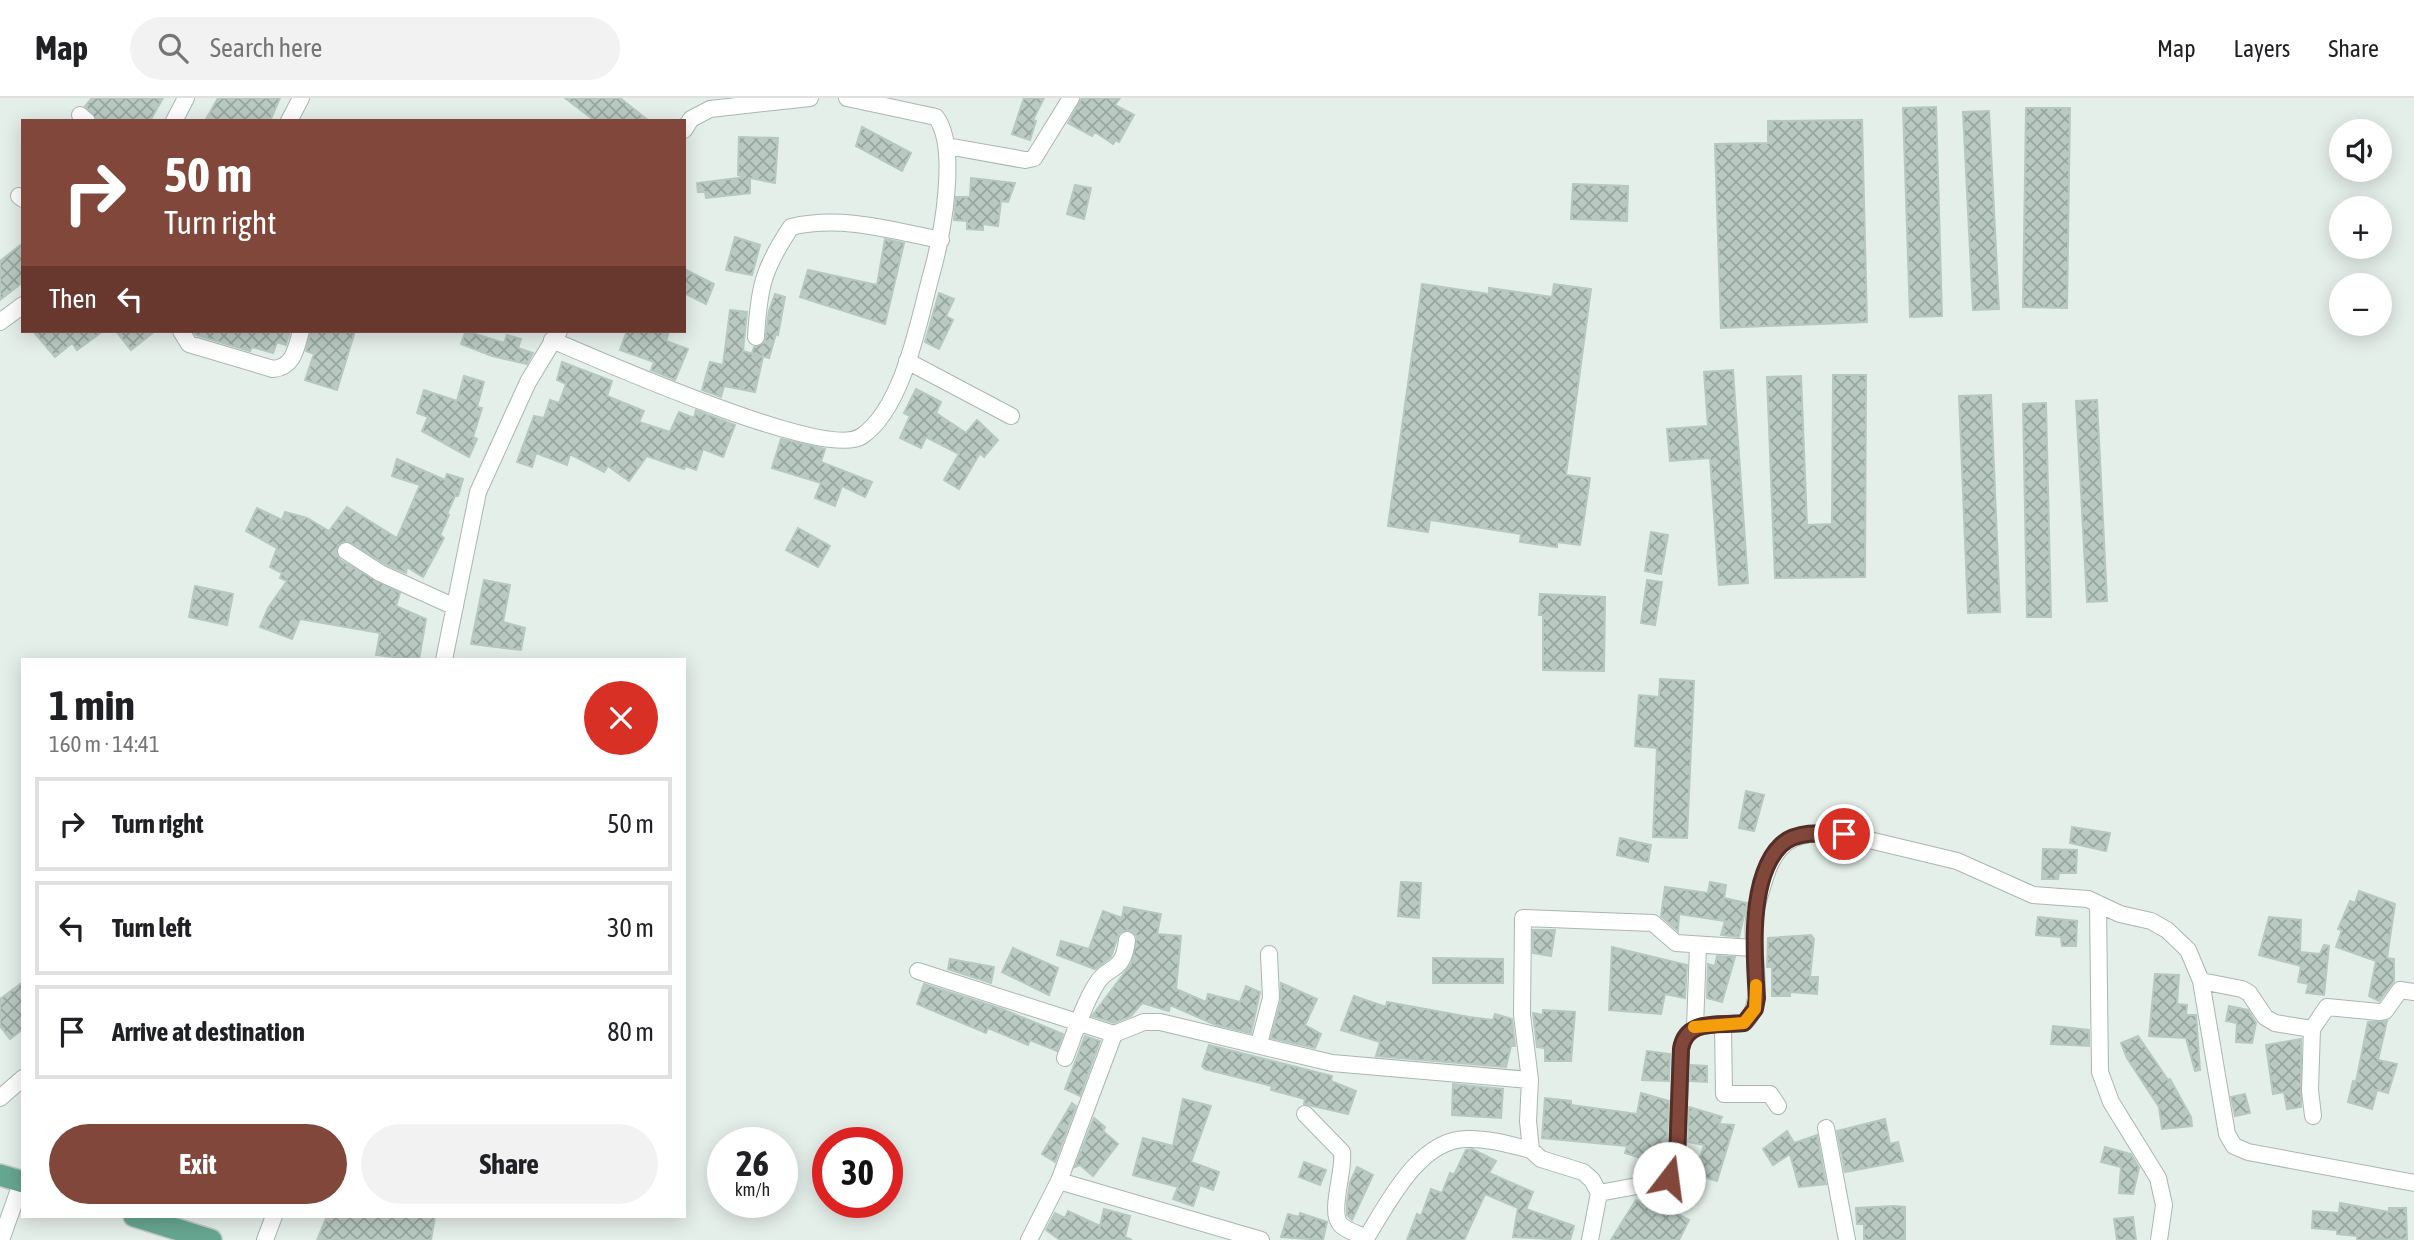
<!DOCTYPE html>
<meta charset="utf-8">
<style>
:root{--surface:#fff;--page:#f2f2f2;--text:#202124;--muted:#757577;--line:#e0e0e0;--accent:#82473b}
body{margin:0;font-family:"Asap Condensed",sans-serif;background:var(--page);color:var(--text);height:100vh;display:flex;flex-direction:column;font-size:26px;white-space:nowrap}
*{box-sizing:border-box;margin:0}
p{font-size:23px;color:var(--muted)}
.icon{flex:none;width:38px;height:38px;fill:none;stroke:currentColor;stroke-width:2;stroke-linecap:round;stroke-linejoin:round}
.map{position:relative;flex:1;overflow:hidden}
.details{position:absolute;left:21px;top:560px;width:665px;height:560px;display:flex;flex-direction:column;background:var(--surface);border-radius:0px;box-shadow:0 4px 18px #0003}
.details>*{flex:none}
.top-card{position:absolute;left:21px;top:21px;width:665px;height:214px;border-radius:0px;box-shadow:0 4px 18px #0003;background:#82473b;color:#fff;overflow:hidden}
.tools{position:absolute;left:2329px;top:21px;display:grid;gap:14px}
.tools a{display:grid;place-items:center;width:63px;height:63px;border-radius:50%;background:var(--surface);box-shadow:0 4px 18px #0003;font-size:35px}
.speed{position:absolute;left:707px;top:1029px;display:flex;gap:14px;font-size:35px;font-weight:700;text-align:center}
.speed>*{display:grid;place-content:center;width:91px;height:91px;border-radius:50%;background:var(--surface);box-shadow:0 4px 18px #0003;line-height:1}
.speed small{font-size:18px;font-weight:400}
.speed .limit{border:10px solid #d22;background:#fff;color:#111}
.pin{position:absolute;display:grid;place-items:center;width:60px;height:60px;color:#fff;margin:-30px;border:4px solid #fff;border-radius:50%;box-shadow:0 2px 7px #0007}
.me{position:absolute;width:77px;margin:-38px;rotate:15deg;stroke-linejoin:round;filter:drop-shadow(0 0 5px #0008)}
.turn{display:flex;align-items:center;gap:24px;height:147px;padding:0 28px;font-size:32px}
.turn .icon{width:91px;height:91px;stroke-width:2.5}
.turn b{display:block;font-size:49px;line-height:60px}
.then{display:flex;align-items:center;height:66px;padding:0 28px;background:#0003;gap:14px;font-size:26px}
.round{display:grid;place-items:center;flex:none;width:74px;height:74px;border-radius:37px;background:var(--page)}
.summary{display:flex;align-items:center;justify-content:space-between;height:119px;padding:0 28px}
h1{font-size:42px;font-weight:700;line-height:52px}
.cta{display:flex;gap:14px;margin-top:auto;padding:14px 28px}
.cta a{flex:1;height:80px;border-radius:42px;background:var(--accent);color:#fff;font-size:28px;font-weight:700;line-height:80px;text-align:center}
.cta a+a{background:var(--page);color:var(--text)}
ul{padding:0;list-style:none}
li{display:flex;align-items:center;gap:21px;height:94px;margin:0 14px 10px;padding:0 14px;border:4px solid var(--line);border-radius:0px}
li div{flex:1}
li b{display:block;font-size:26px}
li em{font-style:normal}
header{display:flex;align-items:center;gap:42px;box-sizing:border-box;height:98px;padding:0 35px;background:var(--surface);border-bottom:2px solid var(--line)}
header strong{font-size:33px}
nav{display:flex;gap:38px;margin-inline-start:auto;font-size:24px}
.search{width:490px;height:63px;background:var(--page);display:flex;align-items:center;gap:18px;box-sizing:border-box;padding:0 24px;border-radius:38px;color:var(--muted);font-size:26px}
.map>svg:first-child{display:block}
.building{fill:url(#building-cross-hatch);stroke:#b6c9c0;stroke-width:2}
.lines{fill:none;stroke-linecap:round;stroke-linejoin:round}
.minor-casing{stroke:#a7b8b1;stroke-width:18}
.primary-casing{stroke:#c1cac7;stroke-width:24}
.minor{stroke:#fff;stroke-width:16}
.primary{stroke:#67a792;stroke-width:21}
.route-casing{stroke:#542e26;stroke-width:18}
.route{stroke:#82473b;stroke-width:12}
.slow{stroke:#f59e0b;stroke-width:12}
</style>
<header>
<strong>Map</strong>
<div class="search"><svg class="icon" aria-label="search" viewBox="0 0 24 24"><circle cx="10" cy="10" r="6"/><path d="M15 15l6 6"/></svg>Search here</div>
<nav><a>Map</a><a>Layers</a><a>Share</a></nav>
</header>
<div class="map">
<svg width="2414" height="1142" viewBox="0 0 2414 1142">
<defs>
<pattern id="building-cross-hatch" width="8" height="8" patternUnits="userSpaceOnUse" patternTransform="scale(1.75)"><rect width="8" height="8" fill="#bacac2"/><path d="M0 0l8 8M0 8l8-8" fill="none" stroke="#97a69e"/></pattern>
</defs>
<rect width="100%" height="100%" fill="#e5efea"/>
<path class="building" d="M 92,0 L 163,0 L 150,23 L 97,23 L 85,8 Z
M 218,0 L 280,0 L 270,23 L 205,23 Z
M 565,0 L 620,0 L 649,23 L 595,23 Z
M 1024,0 L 1044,0 L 1033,22 L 1036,23 L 1030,42 L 1012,36 Z
M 1082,0 L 1120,0 L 1115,7 L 1134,17 L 1119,44 L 1116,42 L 1113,46 L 1095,34 L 1092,38 L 1068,25 Z
M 1936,9 L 1942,218 L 1910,219 L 1903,10 Z
M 2026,10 L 2070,10 L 2067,210 L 2023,209 Z
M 1989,13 L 1999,211 L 1973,212 L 1963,14 Z
M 1862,22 L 1867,224 L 1721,230 L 1715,46 L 1768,45 L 1768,23 Z
M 862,29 L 911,55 L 902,73 L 856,48 Z
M 739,39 L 778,40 L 775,85 L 750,80 L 750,95 L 706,100 L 705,94 L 698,94 L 697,85 L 746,79 L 738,77 Z
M 971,80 L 1015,85 L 1008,104 L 1001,103 L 998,128 L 983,126 L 983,132 L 967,131 L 967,123 L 954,122 L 956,99 L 970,99 Z
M 1573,86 L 1628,88 L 1627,123 L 1571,121 Z
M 1075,87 L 1091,90 L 1084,121 L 1067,116 Z
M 735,139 L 760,147 L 752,177 L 726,172 Z
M 885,141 L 904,145 L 885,226 L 800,199 L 808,172 L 877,187 Z
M 23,145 L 23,184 L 0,202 L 0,163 Z
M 684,171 L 714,186 L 706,206 L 684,195 Z
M 1422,186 L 1489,196 L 1489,190 L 1552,199 L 1554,186 L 1591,191 L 1566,377 L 1590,380 L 1580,447 L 1557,444 L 1557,449 L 1520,444 L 1521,436 L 1430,422 L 1428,434 L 1388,428 Z
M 939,195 L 954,201 L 946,218 L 953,222 L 939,251 L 925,244 Z
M 775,196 L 785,199 L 778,237 L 776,236 L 769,260 L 752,255 L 754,249 L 765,244 L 769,213 Z
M 730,212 L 747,214 L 743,253 L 763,259 L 755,294 L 724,288 L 721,299 L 702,292 L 710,264 L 723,267 Z
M 33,233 L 103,233 L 77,252 L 72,245 L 55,259 Z
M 116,233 L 155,233 L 131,252 Z
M 193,233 L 238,233 L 247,237 L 248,233 L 290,233 L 286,247 L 277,244 L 273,255 L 252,249 L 250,253 L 196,237 Z
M 311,233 L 355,233 L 337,292 L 305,282 L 314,256 L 306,253 Z
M 466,233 L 504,245 L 507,237 L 521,241 L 518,250 L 533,255 L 527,266 L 492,258 L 461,246 Z
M 627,233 L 669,233 L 666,243 L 688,251 L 675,282 L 651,272 L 654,264 L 620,252 Z
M 562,264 L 612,283 L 607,298 L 644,313 L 639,324 L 670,334 L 679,314 L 694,320 L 696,312 L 735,327 L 723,359 L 703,351 L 696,372 L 686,368 L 684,371 L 647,358 L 629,383 L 608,368 L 604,374 L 570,356 L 567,367 L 536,355 L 532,369 L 517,364 L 534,318 L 544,320 L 550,302 L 559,305 L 566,286 L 557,282 Z
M 1733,272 L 1748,485 L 1719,487 L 1710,360 L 1670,363 L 1667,331 L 1708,328 L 1704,274 Z
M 1833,277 L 1866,277 L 1865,479 L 1775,480 L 1767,279 L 1801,278 L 1807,427 L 1832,426 Z
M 464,278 L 484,284 L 477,309 L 482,310 L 473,339 L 477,341 L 469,359 L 422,333 L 428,319 L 417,315 L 424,292 L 457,303 Z
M 916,291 L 941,304 L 936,315 L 966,335 L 977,322 L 998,342 L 984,359 L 980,355 L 959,391 L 944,382 L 959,356 L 926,339 L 921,350 L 900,340 L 910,318 L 904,315 Z
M 1991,297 L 2000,514 L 1968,515 L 1959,298 Z
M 2097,302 L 2107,503 L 2087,504 L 2076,303 Z
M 2046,305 L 2051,519 L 2027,519 L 2023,306 Z
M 781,341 L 825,351 L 821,364 L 872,384 L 865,399 L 842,388 L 835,408 L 815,400 L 821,385 L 772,370 Z
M 397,361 L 445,382 L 447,376 L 463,381 L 458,398 L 455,398 L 447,416 L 449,417 L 440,437 L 444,440 L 423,479 L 407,469 L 406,475 L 385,466 L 347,443 L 338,447 L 336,453 L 340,462 L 400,495 L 396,508 L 426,521 L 419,562 L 376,557 L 380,535 L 300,521 L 292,541 L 260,529 L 268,510 L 287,483 L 280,480 L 282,475 L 270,469 L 277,450 L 246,433 L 257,410 L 282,422 L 285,414 L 307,420 L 329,433 L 347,409 L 397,440 L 420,387 L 392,378 Z
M 798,430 L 830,448 L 818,469 L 786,452 Z
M 1651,434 L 1668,437 L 1661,476 L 1645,473 Z
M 484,482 L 510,487 L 503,524 L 525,530 L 521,552 L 471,546 Z
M 1647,482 L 1662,484 L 1655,527 L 1641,525 Z
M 195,488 L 233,496 L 227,527 L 189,519 Z
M 1540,496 L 1605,499 L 1604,573 L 1543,572 L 1543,517 L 1539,517 Z
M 1660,581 L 1694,583 L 1687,740 L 1653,739 L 1657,650 L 1635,648 L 1639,597 L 1659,599 Z
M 1746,693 L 1764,697 L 1754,733 L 1739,730 Z
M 2072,729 L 2110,735 L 2106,753 L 2070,745 Z
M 1620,740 L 1651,747 L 1648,764 L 1617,757 Z
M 2043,751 L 2077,752 L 2076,775 L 2059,775 L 2058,781 L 2042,781 Z
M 1401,784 L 1421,785 L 1419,820 L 1398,818 Z
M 1710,784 L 1726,787 L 1724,800 L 1747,805 L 1739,839 L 1721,837 L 1725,823 L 1679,816 L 1678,833 L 1661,818 L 1665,789 L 1708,795 Z
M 2359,793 L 2395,806 L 2387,860 L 2394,861 L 2394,883 L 2379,903 L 2369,898 L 2376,863 L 2336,849 L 2342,832 L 2338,831 L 2350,803 L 2355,805 Z
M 1124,809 L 1161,816 L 1157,836 L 1181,838 L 1176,891 L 1206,904 L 1208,896 L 1240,904 L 1246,888 L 1260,894 L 1251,935 L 1216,927 L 1170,907 L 1169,913 L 1142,905 L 1131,918 L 1114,925 L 1092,918 L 1131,866 L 1137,838 L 1128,832 L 1119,835 L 1111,859 L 1095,871 L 1057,857 L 1061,843 L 1089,851 L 1103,813 L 1122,820 Z
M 2038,819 L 2077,823 L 2076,848 L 2062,848 L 2061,839 L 2036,837 Z
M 2269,819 L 2301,822 L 2300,854 L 2320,856 L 2324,847 L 2329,848 L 2324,897 L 2306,895 L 2309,886 L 2298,884 L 2301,868 L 2259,857 Z
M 1533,832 L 1555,832 L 1551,858 L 1533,855 Z
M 1811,837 L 1814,841 L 1810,879 L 1818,879 L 1817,896 L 1790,894 L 1790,898 L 1772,898 L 1772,869 L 1767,869 L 1768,840 Z
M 1612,849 L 1687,867 L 1685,900 L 1665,896 L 1661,916 L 1609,912 Z
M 1013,850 L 1058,870 L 1049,897 L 1002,874 Z
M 1717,858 L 1735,859 L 1722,904 L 1707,900 L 1708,866 L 1715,868 Z
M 1433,860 L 1503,861 L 1503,885 L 1433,885 Z
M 950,861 L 994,869 L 991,885 L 948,871 Z
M 2155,876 L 2179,877 L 2177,906 L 2187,907 L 2186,917 L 2196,917 L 2200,972 L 2195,973 L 2186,940 L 2149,938 Z
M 23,884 L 23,931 L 10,941 L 0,928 L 0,901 Z
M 1281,885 L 1317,901 L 1305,927 L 1321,936 L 1315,950 L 1271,940 L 1281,902 Z
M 924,886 L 1002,911 L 1063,936 L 1057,953 L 1030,942 L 1028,947 L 988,930 L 986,935 L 917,906 Z
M 1354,898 L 1386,909 L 1387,904 L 1469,919 L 1493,922 L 1495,916 L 1512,921 L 1515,948 L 1511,948 L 1506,969 L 1376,958 L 1380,944 L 1341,932 Z
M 2229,908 L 2248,912 L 2256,925 L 2252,945 L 2236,944 L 2237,925 L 2226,923 Z
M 1543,912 L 1575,914 L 1571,963 L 1545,963 L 1545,950 L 1537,949 L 1533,915 L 1543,917 Z
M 2387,923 L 2378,962 L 2397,966 L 2388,995 L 2377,992 L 2372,1011 L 2348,1004 L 2353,983 L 2356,984 L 2368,924 Z
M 2053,928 L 2089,932 L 2089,948 L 2051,946 Z
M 1085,938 L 1100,943 L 1080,998 L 1065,991 Z
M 2138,938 L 2168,982 L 2170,981 L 2191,1019 L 2192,1028 L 2162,1031 L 2159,1009 L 2127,960 L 2121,945 Z
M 2301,941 L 2301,1009 L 2287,1011 L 2284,994 L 2273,996 L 2266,947 Z
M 1209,947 L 1332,978 L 1331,983 L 1356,993 L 1348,1016 L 1304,1006 L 1305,1001 L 1271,992 L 1272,988 L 1205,971 L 1202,968 Z
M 1647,953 L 1670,956 L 1669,983 L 1642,982 Z
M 1691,967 L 1707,968 L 1707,984 L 1690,983 Z
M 1453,986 L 1503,991 L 1501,1020 L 1452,1017 Z
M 1641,995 L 1669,1003 L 1667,1044 L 1660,1066 L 1625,1055 L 1627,1048 L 1542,1040 L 1545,1000 L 1571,1003 L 1571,1007 L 1637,1016 Z
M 2245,996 L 2250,1015 L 2235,1018 L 2231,999 Z
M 1183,1001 L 1211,1008 L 1191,1064 L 1219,1074 L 1213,1092 L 1200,1087 L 1193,1108 L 1173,1101 L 1178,1089 L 1133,1077 L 1143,1040 L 1173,1048 Z
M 1072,1005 L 1076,1008 L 1055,1064 L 1042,1056 Z
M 1689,1009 L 1722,1019 L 1719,1026 L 1734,1027 L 1717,1083 L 1695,1076 L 1704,1047 L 1688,1044 Z
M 1094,1020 L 1105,1029 L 1103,1033 L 1118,1046 L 1093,1078 L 1080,1067 L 1075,1069 Z
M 1885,1021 L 1890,1046 L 1898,1044 L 1903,1063 L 1845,1074 L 1837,1033 Z
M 1787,1033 L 1794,1045 L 1817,1037 L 1826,1086 L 1799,1089 L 1790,1056 L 1773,1067 L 1763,1051 Z
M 2105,1049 L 2131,1056 L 2139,1070 L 2133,1096 L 2119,1095 L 2121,1069 L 2101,1064 Z
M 1472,1051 L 1496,1063 L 1489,1075 L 1533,1094 L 1526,1111 L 1574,1128 L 1570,1142 L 1513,1139 L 1518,1110 L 1485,1096 L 1464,1142 L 1407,1142 L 1417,1116 L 1421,1118 L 1431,1091 L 1442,1095 L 1450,1075 L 1454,1077 L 1466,1052 Z
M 1304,1064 L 1326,1072 L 1320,1087 L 1299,1079 Z
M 1357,1069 L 1373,1077 L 1352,1122 L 1347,1117 L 1347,1104 L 1350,1084 Z
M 1636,1102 L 1658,1116 L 1663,1108 L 1689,1122 L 1679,1142 L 1611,1142 Z
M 2340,1105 L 2389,1114 L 2389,1110 L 2406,1110 L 2407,1141 L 2357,1142 L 2357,1138 L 2337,1136 L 2337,1132 L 2312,1130 L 2313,1113 L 2339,1115 Z
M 1894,1108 L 1905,1109 L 1905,1142 L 1864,1142 L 1864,1126 L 1857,1126 L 1856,1110 Z
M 1104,1111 L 1130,1118 L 1125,1139 L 1132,1142 L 1060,1142 L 1046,1132 L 1055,1115 L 1065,1120 L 1068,1113 L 1100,1128 Z
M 1300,1115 L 1327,1124 L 1323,1142 L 1281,1139 L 1288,1116 L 1299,1119 Z
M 327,1118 L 435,1118 L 431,1142 L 317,1142 Z
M 2133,1119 L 2136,1142 L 2117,1142 L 2114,1121 Z"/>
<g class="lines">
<defs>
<path id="minor" d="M 80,17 L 87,23
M 174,23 L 186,0
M 289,23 L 301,0
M 684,32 L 691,21 L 710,11 L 810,0
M 947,48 L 1025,62 L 1034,60 L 1071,0
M 19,98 L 23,101
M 0,224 L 23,207
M 181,233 L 189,246 L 273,271 C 294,269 296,250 301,233
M 756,239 C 759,189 763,171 791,129 C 842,117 890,132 941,142
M 552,242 C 599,262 826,363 862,338 C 904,309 919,221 932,174 C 942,138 959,50 936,19 L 847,0
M 907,263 L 1011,318
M 346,453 L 380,475 L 455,509
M 444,562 L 478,394 L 528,284 L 559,233
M 2098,806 L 2100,974 L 2111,1004 L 2158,1080 L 2164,1107 L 2159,1142
M 918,873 L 1114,936
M 2201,883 L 2242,891 L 2249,895 L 2265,919 L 2275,925 L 2312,931 L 2327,909 L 2379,914 L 2385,913 L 2400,892 L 2414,894
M 1723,927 L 1724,996 L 1770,996 L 1778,1008
M 1695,929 L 1698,848
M 2312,931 L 2310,992 L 2313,1018
M 1259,946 L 1271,900 L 1269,856
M 1065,960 C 1075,935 1083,907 1097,885 C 1109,866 1123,876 1127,842
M 0,1000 L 23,980
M 1305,1016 L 1342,1054 C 1345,1073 1328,1115 1341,1127 C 1347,1133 1359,1136 1366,1140
M 1826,1030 L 1847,1142
M 1059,1083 L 1261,1142
M 1599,1095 L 1664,1083 L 1672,1076 L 1677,1061 L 1681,951 C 1685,920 1719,928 1744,925 C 1768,906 1750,851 1754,821 C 1756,807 1761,793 1765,780 C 1778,736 1803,733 1844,736 L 1957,763 L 2033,797 L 2088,801 L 2120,816 L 2151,823 L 2167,832 L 2188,852 L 2201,883 L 2227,1036 L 2234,1048 L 2248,1054 L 2414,1085
M 1,1142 L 22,1083
M 265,1142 L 274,1118
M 1029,1142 L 1059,1083 L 1114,936 L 1144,924 L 1160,924 L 1332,965 L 1530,982
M 1365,1142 C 1387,1107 1418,1042 1466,1041 C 1488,1040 1511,1047 1531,1052
M 1590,1142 L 1599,1095 L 1592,1082 L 1583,1074 L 1541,1061 L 1531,1052 L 1528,1023 L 1530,982 L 1522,917 L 1523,820 L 1653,825 L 1676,845 L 1753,850"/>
<path id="primary" d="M 0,1077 L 23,1084
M 134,1118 L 211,1142"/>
</defs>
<use href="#minor" class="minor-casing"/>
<use href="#primary" class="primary-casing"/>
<use href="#minor" class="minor"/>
<use href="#primary" class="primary"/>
</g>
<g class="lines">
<defs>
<path id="route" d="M 1669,1080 L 1677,1061 L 1681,951 C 1686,920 1719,928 1744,925 L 1755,911 L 1757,900 C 1754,858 1748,779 1781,747 C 1796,732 1826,735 1844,736"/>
</defs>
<use href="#route" class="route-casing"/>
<use href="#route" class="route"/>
<path class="slow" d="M 1694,929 L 1744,925 L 1755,911 L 1756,887"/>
</g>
</svg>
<div class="tools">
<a><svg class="icon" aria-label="sound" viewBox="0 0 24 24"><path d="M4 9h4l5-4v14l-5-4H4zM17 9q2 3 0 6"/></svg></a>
<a>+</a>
<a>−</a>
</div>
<div class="speed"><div>26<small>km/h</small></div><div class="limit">30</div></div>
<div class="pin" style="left:1844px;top:736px;background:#d93025"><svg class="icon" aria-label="arrive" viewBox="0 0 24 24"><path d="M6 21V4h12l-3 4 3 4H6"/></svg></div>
<svg class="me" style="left:1669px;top:1080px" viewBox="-20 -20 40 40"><circle r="19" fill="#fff"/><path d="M0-13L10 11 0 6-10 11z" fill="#82473b"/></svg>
<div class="top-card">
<div class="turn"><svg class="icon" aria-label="right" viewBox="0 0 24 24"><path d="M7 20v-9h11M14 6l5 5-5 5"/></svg><div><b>50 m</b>Turn right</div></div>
<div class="then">Then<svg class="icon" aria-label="left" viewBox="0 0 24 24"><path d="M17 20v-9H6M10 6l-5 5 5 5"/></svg></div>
</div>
<section class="details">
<div class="summary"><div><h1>1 min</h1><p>160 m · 14:41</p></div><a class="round" style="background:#d93025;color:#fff"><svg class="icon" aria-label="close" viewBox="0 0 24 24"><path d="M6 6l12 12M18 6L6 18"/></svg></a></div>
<ul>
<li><svg class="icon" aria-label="right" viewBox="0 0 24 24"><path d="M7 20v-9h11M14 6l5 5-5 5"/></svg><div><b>Turn right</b></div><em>50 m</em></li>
<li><svg class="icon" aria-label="left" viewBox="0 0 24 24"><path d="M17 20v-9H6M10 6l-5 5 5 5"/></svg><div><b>Turn left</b></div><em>30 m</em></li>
<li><svg class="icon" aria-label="arrive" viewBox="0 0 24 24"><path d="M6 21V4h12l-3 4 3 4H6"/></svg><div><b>Arrive at destination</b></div><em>80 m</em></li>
</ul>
<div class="cta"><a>Exit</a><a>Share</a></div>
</section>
</div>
